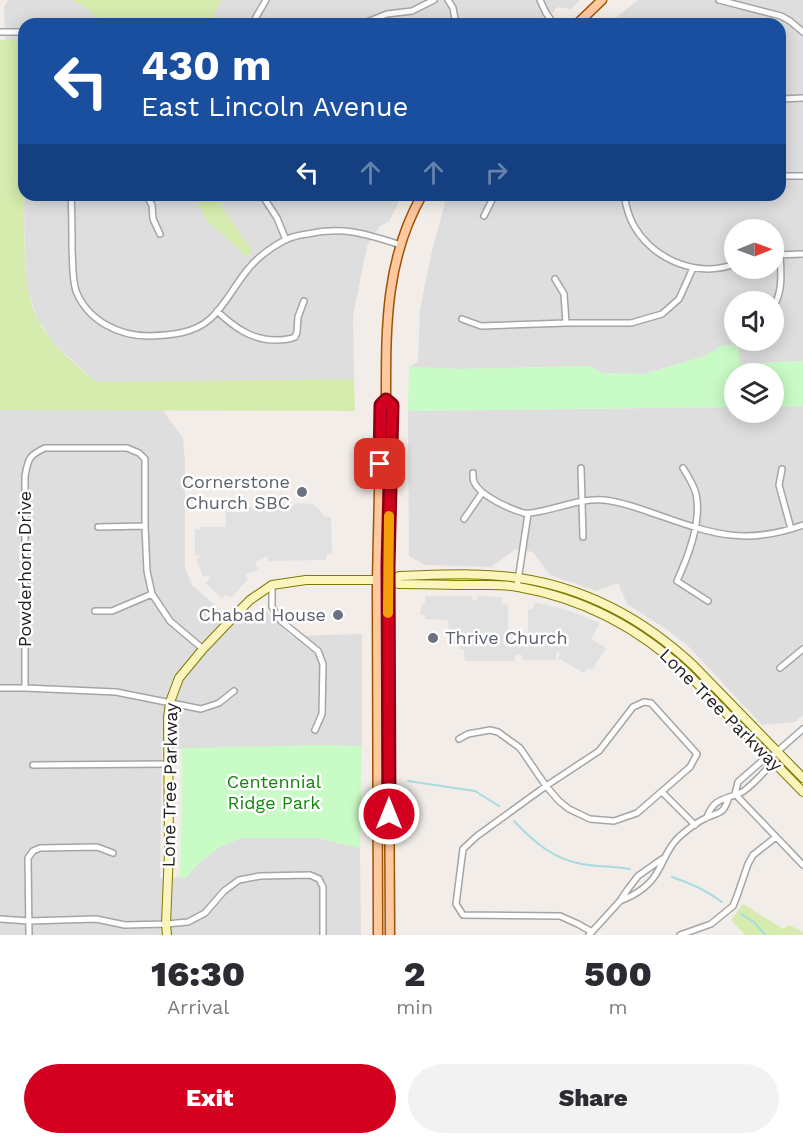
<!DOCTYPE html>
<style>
:root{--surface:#fff;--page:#f2f2f3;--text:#2b2b33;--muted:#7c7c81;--accent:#d3001f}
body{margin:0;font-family:"Work Sans",sans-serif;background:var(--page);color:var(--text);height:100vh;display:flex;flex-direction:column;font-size:22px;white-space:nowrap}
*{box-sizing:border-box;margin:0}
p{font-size:20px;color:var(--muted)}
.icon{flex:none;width:33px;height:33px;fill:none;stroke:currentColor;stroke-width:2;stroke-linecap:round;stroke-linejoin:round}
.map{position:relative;height:935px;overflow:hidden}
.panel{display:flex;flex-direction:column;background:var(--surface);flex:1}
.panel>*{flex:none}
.banner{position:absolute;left:18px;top:18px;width:768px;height:183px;border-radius:18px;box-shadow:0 3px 15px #0003;background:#1a4fa0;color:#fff;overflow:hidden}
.needle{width:39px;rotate:89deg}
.fabs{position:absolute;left:724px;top:219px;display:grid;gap:12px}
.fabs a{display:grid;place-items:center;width:60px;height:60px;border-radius:50%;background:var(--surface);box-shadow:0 3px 15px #0003;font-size:30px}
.pin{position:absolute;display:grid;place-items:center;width:51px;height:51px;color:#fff;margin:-26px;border-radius:12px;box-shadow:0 3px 9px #0006}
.me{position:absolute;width:66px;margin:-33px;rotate:0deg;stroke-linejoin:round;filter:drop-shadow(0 0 4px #0008)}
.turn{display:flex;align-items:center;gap:21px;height:126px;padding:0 24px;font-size:27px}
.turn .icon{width:78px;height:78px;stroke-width:2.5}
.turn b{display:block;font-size:42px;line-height:51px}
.lanes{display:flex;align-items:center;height:57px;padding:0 24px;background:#0003;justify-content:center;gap:30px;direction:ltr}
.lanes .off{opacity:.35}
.eta{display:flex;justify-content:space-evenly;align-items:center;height:102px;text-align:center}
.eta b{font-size:36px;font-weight:800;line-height:42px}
.action{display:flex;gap:12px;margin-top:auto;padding:12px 24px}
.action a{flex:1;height:69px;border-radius:36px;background:var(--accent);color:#fff;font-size:24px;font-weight:800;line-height:69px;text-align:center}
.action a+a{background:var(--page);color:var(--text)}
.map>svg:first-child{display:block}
.residential{fill:#dfdedf;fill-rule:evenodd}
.grass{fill:#d5ecae}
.park{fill:#c9fbc6}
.parking{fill:#e1e1e1}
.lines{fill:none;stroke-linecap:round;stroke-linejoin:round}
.stream{stroke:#a8dbe0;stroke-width:2}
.street-casing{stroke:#a5a5a5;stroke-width:8}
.secondary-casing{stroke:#7f7a02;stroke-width:10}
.primary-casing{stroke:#9f5300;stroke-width:11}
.street{stroke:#fff;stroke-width:5}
.secondary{stroke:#fbf5bd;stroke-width:8}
.primary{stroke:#fec8a1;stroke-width:8}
.route-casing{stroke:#890014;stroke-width:15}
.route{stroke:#d3001f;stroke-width:10}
.slow{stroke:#f59e0b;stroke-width:10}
.worship-dot{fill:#6b7280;stroke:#fff;stroke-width:2}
.labels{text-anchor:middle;stroke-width:5;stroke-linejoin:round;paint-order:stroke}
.worship-label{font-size:18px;fill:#5b616d;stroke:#fff;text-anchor:end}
.street-label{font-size:18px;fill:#212121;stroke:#fff}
.park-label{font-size:18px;fill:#118609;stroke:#fff}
</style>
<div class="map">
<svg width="803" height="935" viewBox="0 0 803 935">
<rect width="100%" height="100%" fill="#f2ede8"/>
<path class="residential" d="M 8,0 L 72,0 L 85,7 L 105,24 L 24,24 L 24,75 L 21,71 L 19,40 L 5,40 L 4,7 Z
M 221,0 L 580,0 L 571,9 L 557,7 L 544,24 L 209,24 Z
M 638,0 L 803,0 L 803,361 L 739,364 L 738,346 L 723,345 L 705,356 L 644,374 L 602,373 L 589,366 L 460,369 L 409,367 L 418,362 L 420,309 L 431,255 L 447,195 L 780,195 L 780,24 L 608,24 ZM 735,230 L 774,230 L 774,268 L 735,268 ZM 735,302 L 774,302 L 774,340 L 735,340 Z
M 24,157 L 24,195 L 194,195 L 208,223 L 224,235 L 246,257 L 226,213 L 216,195 L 402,195 L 389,222 L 380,226 L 367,246 L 353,316 L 354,379 L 96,382 L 52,342 L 37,318 L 27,288 L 25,257 L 23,160 Z
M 803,406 L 803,715 L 795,722 L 762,725 L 689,647 L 666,629 L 627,604 L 618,583 L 597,591 L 550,575 L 533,552 L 516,549 L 491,567 L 425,565 L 409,556 L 408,411 L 735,407 L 735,412 L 774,412 L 774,407 Z
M 162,409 L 183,438 L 185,462 L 185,567 L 192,585 L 224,613 L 241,624 L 263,608 L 291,636 L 362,634 L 362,746 L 162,749 L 160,878 L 180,877 L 184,878 L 199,863 L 218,848 L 240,838 L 319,838 L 360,848 L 361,935 L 0,935 L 0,410 Z"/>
<path class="grass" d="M 72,0 L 221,0 L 209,24 L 105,24 L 85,7 Z
M 0,40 L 19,40 L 21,71 L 24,75 C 24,125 23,173 24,223 C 25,254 23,289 37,318 C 49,344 74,363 96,382 L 354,379 L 355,411 L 0,410 Z
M 194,195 L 216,195 L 226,213 L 252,251 L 246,257 L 224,235 L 208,223 Z
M 743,904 L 783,929 L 789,925 L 803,932 L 803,935 L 745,935 L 731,920 Z"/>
<path class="park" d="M 723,345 L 738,346 L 740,364 L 803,361 L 803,406 L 774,407 L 774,374 L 735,374 L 735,407 L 408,411 L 409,367 L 460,369 L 589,366 L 602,373 L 645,374 L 705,356 Z
M 323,745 L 362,746 L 360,848 L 319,838 L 240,838 L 218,848 L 199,863 L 184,879 L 180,877 L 182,748 Z"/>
<path class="parking" d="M 297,503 L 312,504 L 319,509 L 325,517 L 331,517 L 332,554 L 327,554 L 326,560 L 268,561 L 267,556 L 255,562 L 258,569 L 250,573 L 248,573 L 245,576 L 248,579 L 231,598 L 226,595 L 222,598 L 205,583 L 210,578 L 208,576 L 203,577 L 196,559 L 200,557 L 199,555 L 195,556 L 195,529 L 200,529 L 200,527 L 226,527 L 226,512 L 244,512 L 244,507 L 282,506 L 282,511 L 284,512 L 289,507 Z
M 425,596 L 472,596 L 473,601 L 477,600 L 477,596 L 502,597 L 502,604 L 508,605 L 508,640 L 502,642 L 507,647 L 511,647 L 514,643 L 523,643 L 525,647 L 528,647 L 528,609 L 533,609 L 535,602 L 570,611 L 600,623 L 591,639 L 606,648 L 592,670 L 587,668 L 584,673 L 558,658 L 560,654 L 559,652 L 556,653 L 556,660 L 522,660 L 522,655 L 515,655 L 515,661 L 465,661 L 464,650 L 459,648 L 450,640 L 448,620 L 425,619 L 425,615 L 420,615 L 421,607 L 425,602 Z"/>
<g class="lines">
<path class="stream" d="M 408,781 L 475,791 L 499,806
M 514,821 C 534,842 553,859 582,864 C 598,867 614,866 630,869
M 672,877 C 691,883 706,890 722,902
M 741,914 L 754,922 L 765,935"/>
<defs>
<path id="street" d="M 448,0 L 453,8 L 456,24
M 540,0 L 546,13 L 554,24
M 719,0 L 781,16 L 790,21 L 803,32
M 252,24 L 266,0
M 362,24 L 387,14 L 412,11 L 434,0
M 479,24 L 483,24
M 0,32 L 24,32
M 780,99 L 803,98
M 780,176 L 803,176
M 71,195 C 72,213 72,232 72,250 C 73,264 72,278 76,291 C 88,321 119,336 149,336 C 171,335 193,334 210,319 C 226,305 235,284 249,268 C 258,257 272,247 285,240 C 291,237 300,235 307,234 C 344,226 366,234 401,245
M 146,195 L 152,205 L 153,219 L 160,234
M 262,195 L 277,218 L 286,240
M 624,195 C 626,206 628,216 634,226 C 654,260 697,278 735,264
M 484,216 L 494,196 L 496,195
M 774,255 L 803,254
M 555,279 L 564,294 L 566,323
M 774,306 C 783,290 781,272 780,255
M 217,311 C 234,327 251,340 276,340 C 283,340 288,340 295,337 L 297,332 L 298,317 L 304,301
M 462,319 L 481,326 L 566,323 L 631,323 L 662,314 L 679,299 L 693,268
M 581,468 L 583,537
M 683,468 C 688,476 694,485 696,494 C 702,520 688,557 677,581 L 708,601
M 782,469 L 779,485 L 791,529
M 473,473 C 473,476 473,480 474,482 C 480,496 510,509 524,513 C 530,514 536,512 542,511 C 562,507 583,498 604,500 C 624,502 643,510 661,516 C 715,535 747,545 803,525
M 464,519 L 482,493
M 98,527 L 145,526
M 272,585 L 272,607 L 281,621 L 318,651 L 323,664 L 322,714 L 315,730
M 517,587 L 528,514
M 95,611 L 112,611 L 152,594
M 780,668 L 803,649
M 0,688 L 25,688 L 116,692 L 201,709 L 219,703 L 234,691
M 25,688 L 25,476 C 28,459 29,455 45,448 L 127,448 L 139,453 L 145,459 L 145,526 L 147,571 L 152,594 L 170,621 L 203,649
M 459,739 L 468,734 L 490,730 L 498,732 L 520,748 L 546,786 L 559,801 L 569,809 L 590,819 L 614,821 L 637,813 L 690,767 L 697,754 L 651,703 L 644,702 L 633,707 L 599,751 L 546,786 L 477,836 L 463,849 L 456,904 L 463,915 L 560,916 L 578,924 L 592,932
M 33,765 L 169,764
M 662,792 L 695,825
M 735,794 L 803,865
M 735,794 L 738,782 L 762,761 L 770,758 L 803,729
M 707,817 C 714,798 724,800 740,793 C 745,792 765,772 768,767 C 769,767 770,759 770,758
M 620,901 C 636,895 651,885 659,869 C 665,858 669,846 679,837 C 687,830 696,822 706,818 C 721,811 723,815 729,797
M 0,919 L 29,921 L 96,919 L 125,925 L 166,924 L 188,922 L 205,913 L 224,891 L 239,880 L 260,876 L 310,875 L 319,879 L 323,887 L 323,935
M 29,935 L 28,858 L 33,851 L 40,848 L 97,847 L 113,853
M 589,935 L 620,901 L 628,889 L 638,876 L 662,859
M 680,935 L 711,924 L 733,906 L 737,896 L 748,864 L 753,855 L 776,837"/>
<path id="secondary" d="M 396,580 L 398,584 C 423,584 447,585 472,585 C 487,585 503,584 518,587 C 582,598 639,628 687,673 L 803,792
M 167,935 L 166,924 L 169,851 L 168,718 L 170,702 L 179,678 L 203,649 L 243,607 L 250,600 L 272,585 L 306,580 L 396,580 L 399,576 C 438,575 480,572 519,578 C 586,588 645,620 694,666 L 803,778"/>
<path id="primary" d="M 577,24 L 602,0
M 386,400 L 392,405 L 388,566 L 390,935
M 378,935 L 377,580 L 381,405 L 386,400 C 386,328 385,260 422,195"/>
</defs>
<use href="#street" class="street-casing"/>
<use href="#secondary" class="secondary-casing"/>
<use href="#primary" class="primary-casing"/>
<use href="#street" class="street"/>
<use href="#secondary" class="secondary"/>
<use href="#primary" class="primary"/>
</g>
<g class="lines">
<defs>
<path id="route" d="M 380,464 L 381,405 L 386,400 L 392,405 L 388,566 L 389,814"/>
</defs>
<use href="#route" class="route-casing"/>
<use href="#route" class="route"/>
<path class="slow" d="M 388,613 L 389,516"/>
</g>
<g class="worship-dot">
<circle cx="302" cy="492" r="6"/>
<circle cx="338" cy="615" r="6"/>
<circle cx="433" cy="638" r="6"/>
</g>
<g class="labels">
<g class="worship-label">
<text x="290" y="488">Cornerstone<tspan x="290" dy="21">Church SBC</tspan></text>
<text x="326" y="621">Chabad House</text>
<text x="445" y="644" text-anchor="start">Thrive Church</text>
</g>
<g class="street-label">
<text transform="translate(25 569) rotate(-90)" y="6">Powderhorn Drive</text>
<text transform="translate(721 710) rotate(45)" y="6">Lone Tree Parkway</text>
<text transform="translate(170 785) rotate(-89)" y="6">Lone Tree Parkway</text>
</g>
<g class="park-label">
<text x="274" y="788">Centennial<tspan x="274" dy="21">Ridge Park</tspan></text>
</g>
</g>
</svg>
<div class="fabs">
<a><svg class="needle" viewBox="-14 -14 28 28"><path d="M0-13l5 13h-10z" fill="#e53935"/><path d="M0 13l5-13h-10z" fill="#7c7c81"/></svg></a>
<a><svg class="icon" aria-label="sound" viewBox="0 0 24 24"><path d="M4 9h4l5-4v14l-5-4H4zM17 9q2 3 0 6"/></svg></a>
<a><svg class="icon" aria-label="layers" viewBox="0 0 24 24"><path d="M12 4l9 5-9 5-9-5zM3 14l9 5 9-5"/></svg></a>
</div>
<div class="pin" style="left:380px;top:464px;background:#d93025"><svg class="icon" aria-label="arrive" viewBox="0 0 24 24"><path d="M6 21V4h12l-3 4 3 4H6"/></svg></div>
<svg class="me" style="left:389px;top:814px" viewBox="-20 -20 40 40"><circle r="17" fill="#d3001f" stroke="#fff" stroke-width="3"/><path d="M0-11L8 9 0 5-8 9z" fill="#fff"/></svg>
<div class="banner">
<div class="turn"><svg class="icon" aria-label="left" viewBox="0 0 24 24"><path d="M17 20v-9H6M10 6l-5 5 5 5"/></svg><div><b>430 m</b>East Lincoln Avenue</div></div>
<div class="lanes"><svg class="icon" aria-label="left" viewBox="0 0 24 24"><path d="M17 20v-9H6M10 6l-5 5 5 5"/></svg><svg class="icon off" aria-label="ahead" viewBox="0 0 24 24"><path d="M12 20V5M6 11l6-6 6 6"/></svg><svg class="icon off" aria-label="ahead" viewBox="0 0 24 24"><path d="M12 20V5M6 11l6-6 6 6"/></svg><svg class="icon off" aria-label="right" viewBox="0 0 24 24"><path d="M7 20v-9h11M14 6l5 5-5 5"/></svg></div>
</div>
</div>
<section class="panel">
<div class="eta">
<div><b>16:30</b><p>Arrival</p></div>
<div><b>2</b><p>min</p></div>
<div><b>500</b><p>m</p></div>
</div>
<div class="action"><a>Exit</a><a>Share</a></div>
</section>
